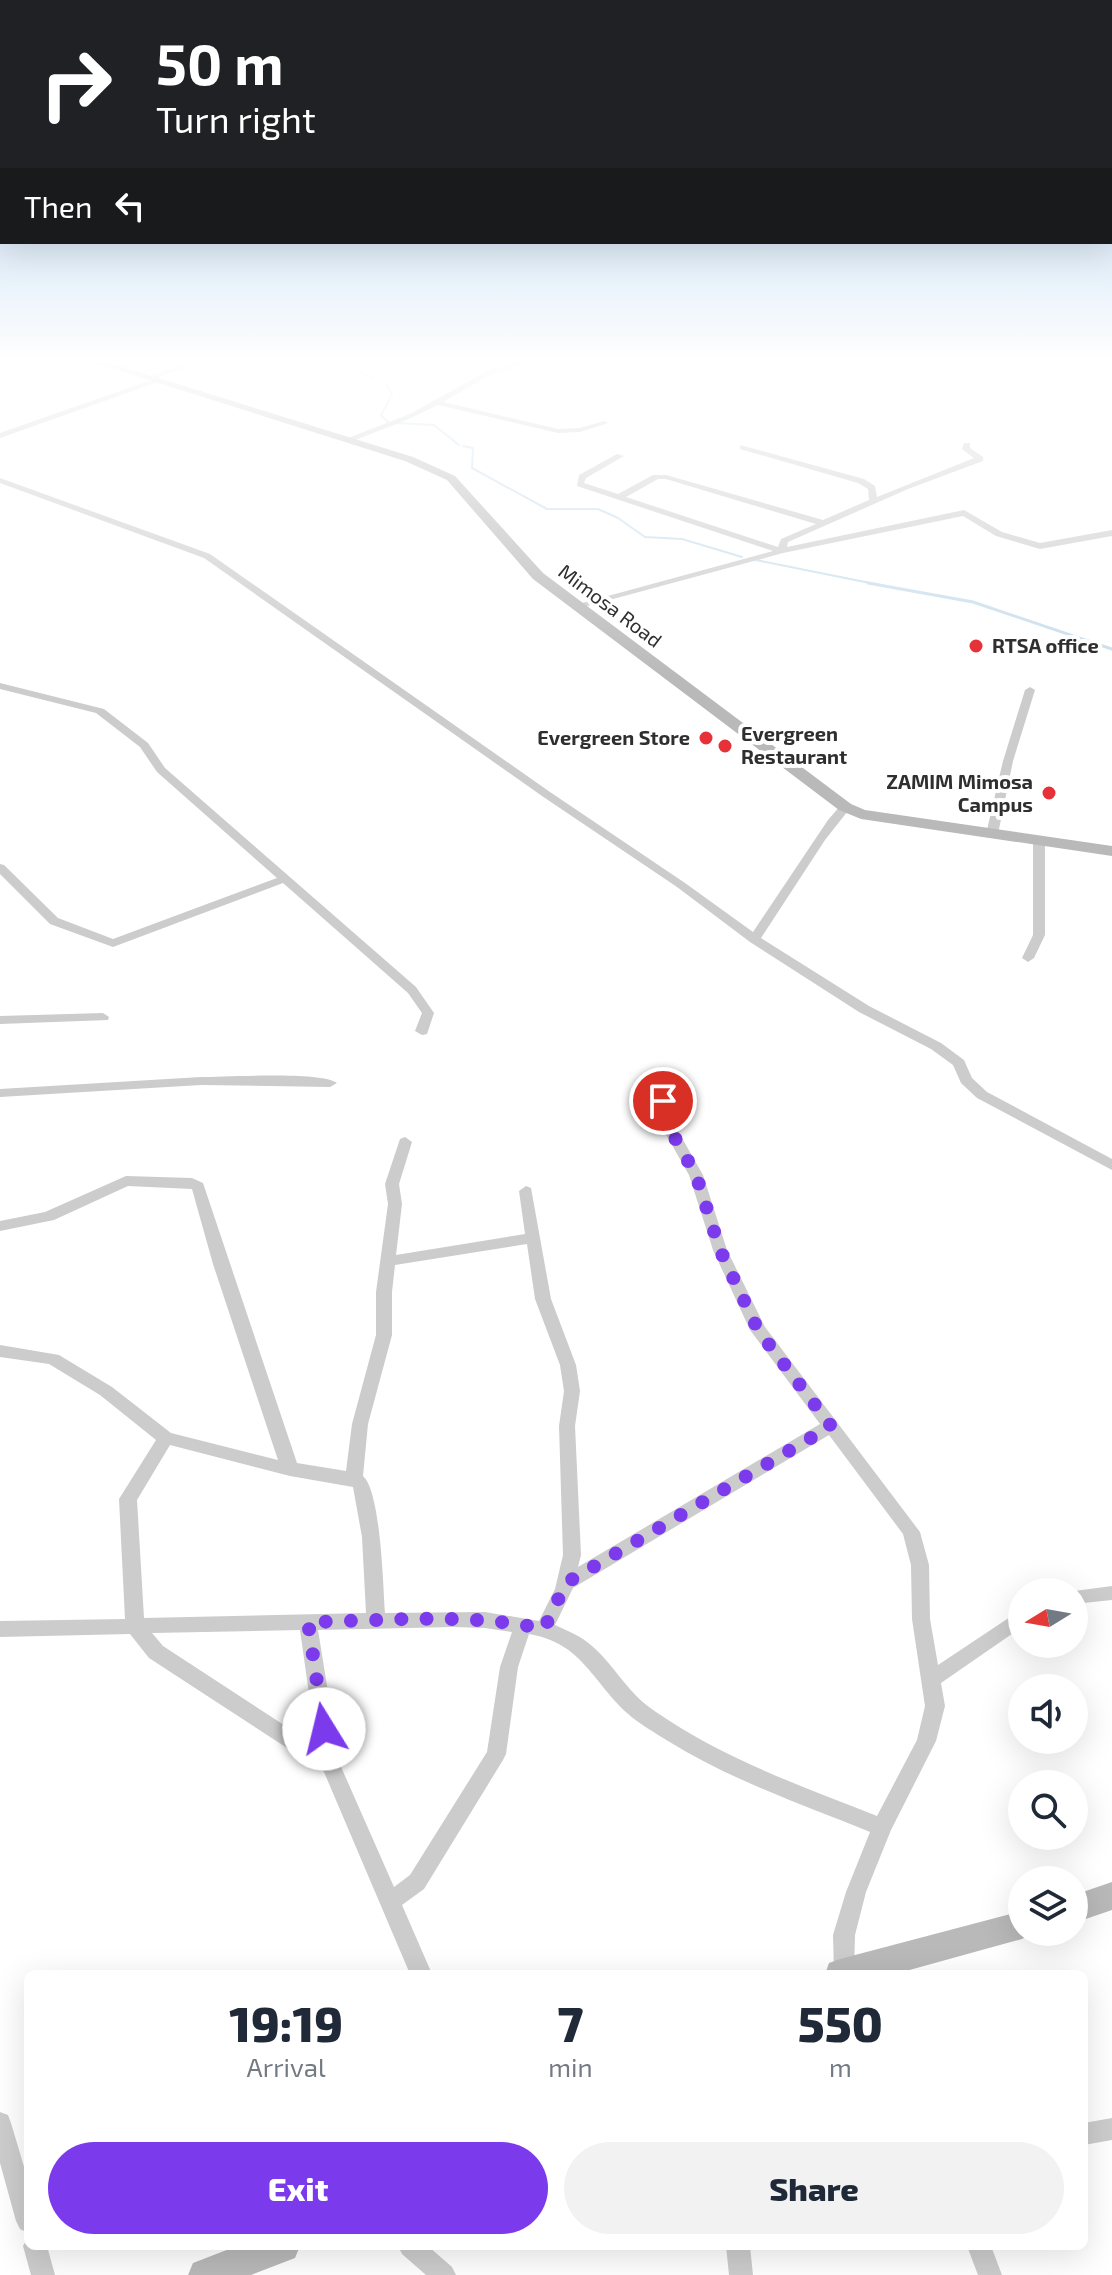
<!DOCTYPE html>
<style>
:root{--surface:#fff;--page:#f2f2f3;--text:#1f2937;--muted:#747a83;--accent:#7c3aed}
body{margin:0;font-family:"Exo 2",sans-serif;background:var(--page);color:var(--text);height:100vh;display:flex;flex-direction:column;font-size:30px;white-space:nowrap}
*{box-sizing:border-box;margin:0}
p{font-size:26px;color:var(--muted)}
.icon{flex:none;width:44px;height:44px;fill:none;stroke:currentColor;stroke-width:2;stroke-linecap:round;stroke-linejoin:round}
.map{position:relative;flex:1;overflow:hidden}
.side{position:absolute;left:24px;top:1970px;width:1064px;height:280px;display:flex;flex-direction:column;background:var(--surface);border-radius:12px;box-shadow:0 8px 32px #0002}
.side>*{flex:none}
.hud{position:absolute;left:0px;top:0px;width:1112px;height:244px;box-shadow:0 8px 32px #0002;background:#202124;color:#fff;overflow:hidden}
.needle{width:52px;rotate:259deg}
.fabs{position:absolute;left:1008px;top:1578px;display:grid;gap:16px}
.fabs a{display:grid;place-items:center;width:80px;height:80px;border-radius:50%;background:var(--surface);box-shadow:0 8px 32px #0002;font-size:40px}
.pin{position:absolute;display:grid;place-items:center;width:68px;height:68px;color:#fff;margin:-34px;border:4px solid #fff;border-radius:50%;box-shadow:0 2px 8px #0007}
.me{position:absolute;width:88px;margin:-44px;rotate:351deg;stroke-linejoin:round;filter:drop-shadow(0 0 6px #0008)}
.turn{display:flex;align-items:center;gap:28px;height:168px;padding:0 24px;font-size:36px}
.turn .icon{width:104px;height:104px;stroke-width:2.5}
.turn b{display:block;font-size:56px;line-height:68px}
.then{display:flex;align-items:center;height:76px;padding:0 24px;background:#0003;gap:16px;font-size:30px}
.eta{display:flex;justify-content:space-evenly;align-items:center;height:136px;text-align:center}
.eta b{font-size:48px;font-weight:800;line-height:56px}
.action{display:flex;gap:16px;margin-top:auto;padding:16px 24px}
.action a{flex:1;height:92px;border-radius:48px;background:var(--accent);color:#fff;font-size:32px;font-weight:800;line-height:92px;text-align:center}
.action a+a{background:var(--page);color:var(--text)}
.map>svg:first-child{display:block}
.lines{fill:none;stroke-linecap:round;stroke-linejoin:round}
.stream-far1{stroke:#c8ddec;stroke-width:2}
.stream{stroke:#c8ddec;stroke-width:3}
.street{fill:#ccc;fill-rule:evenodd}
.secondary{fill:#b9b9b9;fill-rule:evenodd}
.route{stroke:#7c3aed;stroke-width:14;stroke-dasharray:0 25.2}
.poi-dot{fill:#e63138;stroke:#fff;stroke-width:3}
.labels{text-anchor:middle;stroke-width:8;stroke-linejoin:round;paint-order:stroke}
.far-street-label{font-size:20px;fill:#2f2f2f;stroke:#fff}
.far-poi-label{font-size:20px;font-weight:bold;fill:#2f2f2f;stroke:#fff;text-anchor:start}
</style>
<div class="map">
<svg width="1112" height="2275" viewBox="0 0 1112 2275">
<rect width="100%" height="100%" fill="#fff"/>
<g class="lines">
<path class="stream-far1" d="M 346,362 L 373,379
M 387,385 L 392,395 L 381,415 L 388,422
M 396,423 L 434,425 L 459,445
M 463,446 L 473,448 L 472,468 L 547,509 L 598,509 L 618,518 L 645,537 L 682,539 L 742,557
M 756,560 L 880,585"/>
<path class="stream" d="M 868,583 L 973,602 L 1112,649"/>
<path class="street" d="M 190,362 L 200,362 L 152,380 L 145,378 Z
M 516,362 L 531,362 L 492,374 L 443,402 L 558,429 L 580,428 L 604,421 L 608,423 L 580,432 L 558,433 L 438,405 L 404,421 L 350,442 L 343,440 L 410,414 L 487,371 Z
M 154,379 L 161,381 L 0,438 L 0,433 Z
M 964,443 L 970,443 L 970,448 L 983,457 L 983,461 L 908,489 L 788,542 L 787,547 L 964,510 L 1002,532 L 1040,543 L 1112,530 L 1112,536 L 1040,549 L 996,536 L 963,516 L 783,553 L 576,609 L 571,606 L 773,551 L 577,486 L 579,475 L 617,454 L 624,456 L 586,478 L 584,483 L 618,494 L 653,475 L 666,475 L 823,520 L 869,500 L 868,489 L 858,483 L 740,449 L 740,445 L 864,479 L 875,486 L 877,497 L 974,458 L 962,449 ZM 658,479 L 666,479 L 816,524 L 781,539 L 778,547 L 626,497 Z
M 0,478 L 210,554 L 550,792 L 685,883 L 753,932 L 828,820 L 841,805 L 849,805 L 851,807 L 825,840 L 761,938 L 869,1006 L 941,1043 L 964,1060 L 972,1078 L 987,1092 L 1112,1159 L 1112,1170 L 977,1098 L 961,1083 L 953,1065 L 931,1049 L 859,1012 L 750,942 L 677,887 L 542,796 L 204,558 L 0,483 Z
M 0,683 L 104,709 L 148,743 L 165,768 L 416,987 L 434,1013 L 427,1034 L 422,1035 L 415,1031 L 422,1013 L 408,993 L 283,883 L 113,947 L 50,924 L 0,874 L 0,864 L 4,865 L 58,918 L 113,939 L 277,878 L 157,772 L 140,747 L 96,713 L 0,689 Z
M 1030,687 L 1035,690 L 1013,761 L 998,834 L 992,837 L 988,836 L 986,834 L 1003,761 L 1025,690 Z
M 1039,837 L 1045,840 L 1045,935 L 1034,958 L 1028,962 L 1022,958 L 1033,935 L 1033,840 Z
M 103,1013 L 109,1017 L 108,1020 L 0,1024 L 0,1016 Z
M 201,1077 C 226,1077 321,1071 337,1083 L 330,1087 L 201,1085 L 0,1097 L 0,1089 Z
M 663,1097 L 670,1101 L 674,1124 L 703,1175 L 727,1250 L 765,1327 L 920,1532 L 929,1565 L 930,1619 L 938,1665 L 1022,1609 L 1022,1627 L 941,1683 L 945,1706 L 936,1741 L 891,1830 L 866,1892 L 855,1935 L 854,1974 L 834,1974 L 833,1935 L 846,1892 L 870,1832 C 801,1804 731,1780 668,1741 C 654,1732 639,1724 627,1713 C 592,1681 582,1643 529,1634 L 518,1667 L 506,1754 L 503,1760 L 424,1889 L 402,1905 L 432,1974 L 410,1974 L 324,1772 L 149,1658 L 130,1634 L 0,1637 L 0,1621 L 125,1619 L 119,1499 L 156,1440 L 100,1395 L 49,1364 L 0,1357 L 0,1345 L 59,1355 L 112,1387 L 171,1433 L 278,1460 L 213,1264 L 192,1189 L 128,1186 L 54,1220 L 0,1231 L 0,1221 L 45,1212 L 126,1176 L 192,1178 L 203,1183 L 297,1463 L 346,1471 L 352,1424 L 376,1335 L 376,1292 L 388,1204 L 385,1184 L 400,1139 L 405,1137 L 412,1142 L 399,1184 L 402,1204 L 396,1255 L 525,1234 L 519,1191 L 526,1186 L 531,1188 L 551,1299 L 576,1365 L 580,1391 L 575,1426 L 581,1555 L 578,1567 L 820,1424 L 750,1330 L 713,1250 L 689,1175 L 660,1124 L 656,1101 ZM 527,1244 L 535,1299 L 560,1365 L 564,1391 L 559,1426 L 563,1555 L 555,1589 L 539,1621 L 485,1612 L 385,1613 C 383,1586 381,1492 363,1476 L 368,1424 L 392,1335 L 392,1292 L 395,1265 ZM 829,1435 L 903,1534 L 911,1565 L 912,1619 L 925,1706 L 917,1740 L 877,1816 C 801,1786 724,1759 656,1712 C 627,1693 616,1667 592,1646 C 581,1636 568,1631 555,1625 L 573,1588 ZM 170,1445 L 290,1476 L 353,1487 L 362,1537 L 366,1613 L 144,1618 L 137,1500 ZM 453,1627 L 485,1628 L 512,1632 L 500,1667 L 487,1752 L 410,1875 L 394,1887 L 338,1760 L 326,1752 L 334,1729 L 318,1630 ZM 300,1630 L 314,1729 L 310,1742 L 163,1646 L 152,1633 Z
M 1112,1586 L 1112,1600 L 1074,1604 L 1074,1592 L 1067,1592 Z
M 0,2112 L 8,2115 L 11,2123 L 28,2180 L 28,2233 L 20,2229 L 16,2221 L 0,2163 Z
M 1112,2118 L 1112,2140 L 1084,2145 L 1084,2123 Z
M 28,2237 L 28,2246 L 47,2246 L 55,2275 L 31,2275 L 23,2246 Z
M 398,2246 L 428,2246 L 452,2267 L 456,2275 L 426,2275 L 402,2254 Z
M 726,2246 L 750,2246 L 753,2275 L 729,2275 Z
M 967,2246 L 991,2246 L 1002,2275 L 978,2275 Z"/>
<path class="secondary" d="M 92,362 L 107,362 L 413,457 L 455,476 L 543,573 L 851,804 L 865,810 L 1112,846 L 1112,856 L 861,819 L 839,810 L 533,579 L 447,480 L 405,461 Z
M 1112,1882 L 1112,1910 L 1074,1923 L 1074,1895 Z
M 1022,1911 L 1022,1932 L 1034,1932 L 1022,1939 L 895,1974 L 825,1974 L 829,1963 L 840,1959 Z
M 237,2246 L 300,2246 L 295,2258 L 251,2275 L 188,2275 L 193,2263 Z"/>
</g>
<linearGradient id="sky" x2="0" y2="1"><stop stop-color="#9bc4ea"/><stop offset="0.53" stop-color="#fff"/><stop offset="1" stop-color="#fff" stop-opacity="0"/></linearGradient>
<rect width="1112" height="680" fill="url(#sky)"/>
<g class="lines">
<path class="route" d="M 324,1729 L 308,1622 C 386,1621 467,1612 544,1629 L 566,1583 L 831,1426 L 758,1330 L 720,1250 L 696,1175 L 667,1124 L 663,1101"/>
</g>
<g class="poi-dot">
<circle cx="976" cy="646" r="8"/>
<circle cx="706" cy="738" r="8"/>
<circle cx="725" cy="746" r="8"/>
<circle cx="1049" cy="793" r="8"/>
</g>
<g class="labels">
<g class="far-street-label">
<text transform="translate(610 606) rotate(37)" y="7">Mimosa Road</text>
</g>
<g class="far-poi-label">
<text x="992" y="653">RTSA office</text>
<text x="741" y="741">Evergreen<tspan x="741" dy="23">Restaurant</tspan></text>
<text x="690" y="745" text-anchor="end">Evergreen Store</text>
<text x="1033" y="789" text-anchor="end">ZAMIM Mimosa<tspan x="1033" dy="23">Campus</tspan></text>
</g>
</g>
</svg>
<div class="fabs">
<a><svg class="needle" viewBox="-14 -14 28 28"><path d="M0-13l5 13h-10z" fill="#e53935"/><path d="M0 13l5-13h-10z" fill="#747a83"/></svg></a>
<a><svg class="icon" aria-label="sound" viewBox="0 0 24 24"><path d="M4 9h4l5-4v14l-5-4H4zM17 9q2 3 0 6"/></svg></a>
<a><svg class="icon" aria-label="search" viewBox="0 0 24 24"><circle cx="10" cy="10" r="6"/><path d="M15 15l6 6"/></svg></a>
<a><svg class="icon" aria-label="layers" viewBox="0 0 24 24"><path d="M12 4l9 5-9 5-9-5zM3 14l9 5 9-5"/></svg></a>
</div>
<div class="pin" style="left:663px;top:1101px;background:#d93025"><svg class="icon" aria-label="arrive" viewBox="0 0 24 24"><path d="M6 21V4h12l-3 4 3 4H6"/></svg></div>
<svg class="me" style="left:324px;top:1729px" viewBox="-20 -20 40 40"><circle r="19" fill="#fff"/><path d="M0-13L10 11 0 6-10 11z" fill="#7c3aed"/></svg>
<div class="hud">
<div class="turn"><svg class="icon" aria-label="right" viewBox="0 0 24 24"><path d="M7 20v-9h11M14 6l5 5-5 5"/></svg><div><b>50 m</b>Turn right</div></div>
<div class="then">Then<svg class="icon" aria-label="left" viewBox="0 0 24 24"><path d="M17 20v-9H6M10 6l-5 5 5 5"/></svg></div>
</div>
<section class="side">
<div class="eta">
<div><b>19:19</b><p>Arrival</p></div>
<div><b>7</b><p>min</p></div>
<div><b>550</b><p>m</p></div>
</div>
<div class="action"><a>Exit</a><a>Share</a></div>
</section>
</div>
